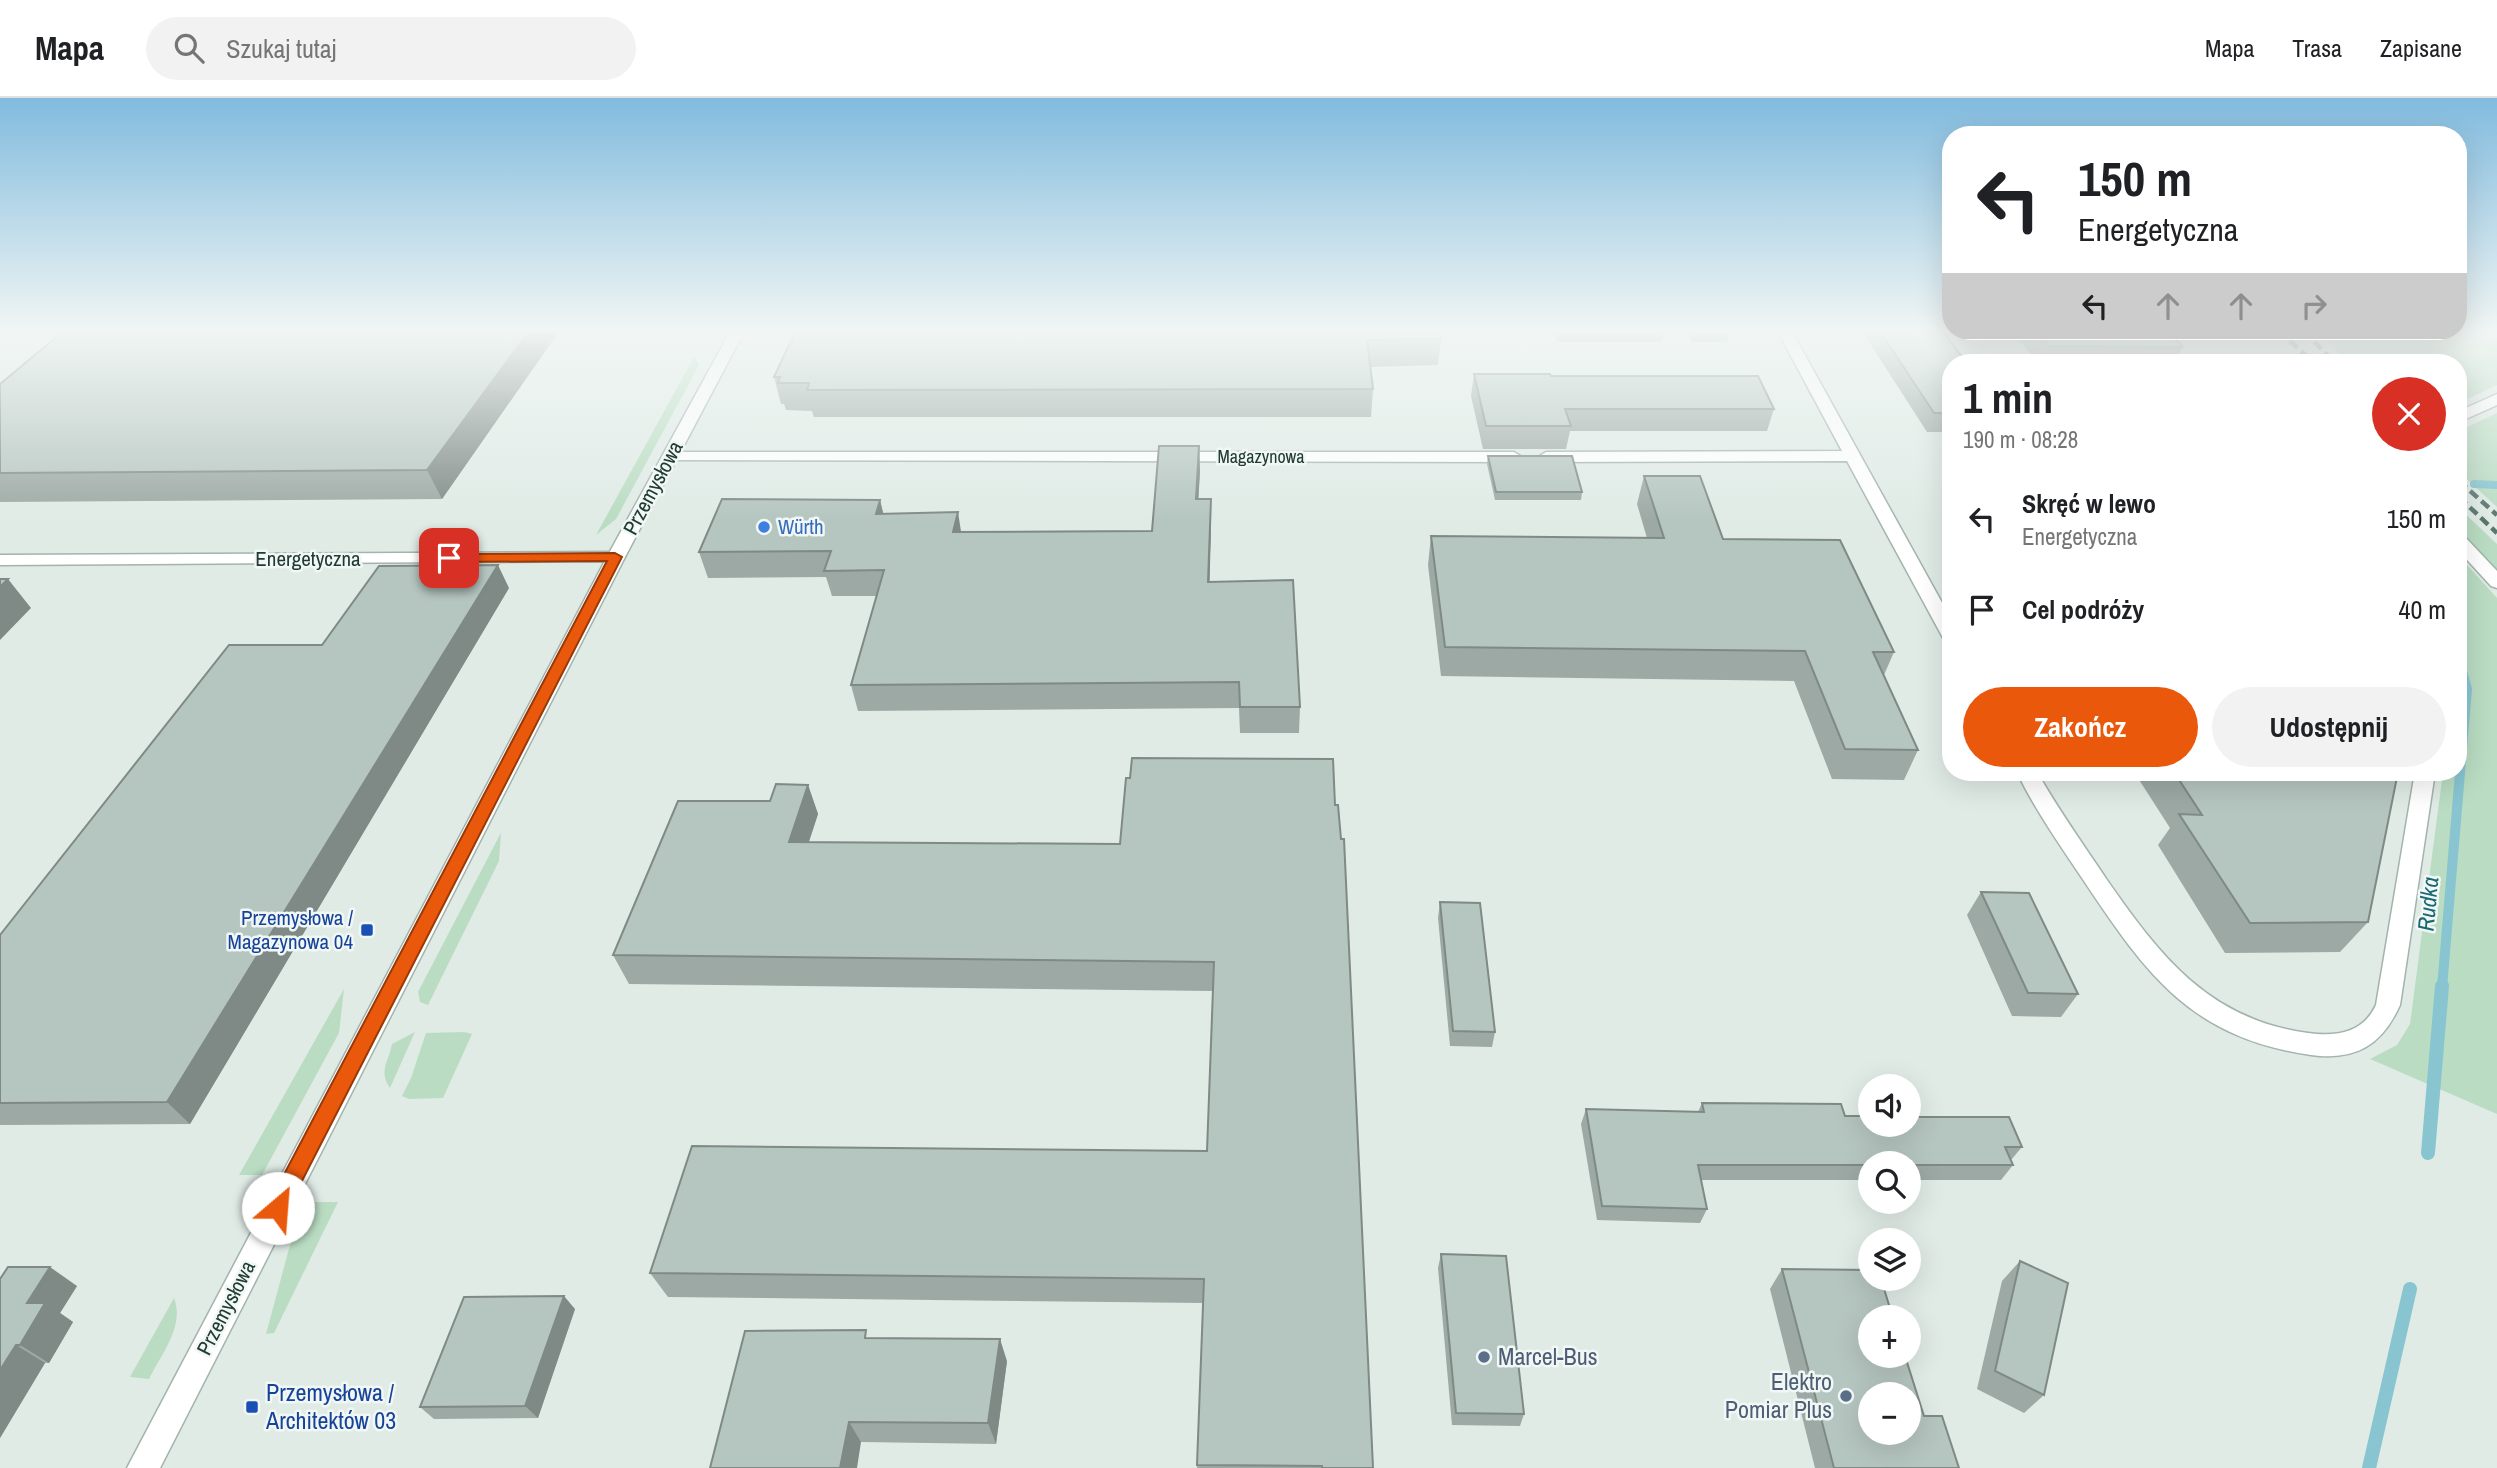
<!DOCTYPE html>
<html lang="pl">
<meta charset="utf-8">
<style>
:root{--surface:#fff;--page:#f2f2f2;--text:#202124;--muted:#757577;--line:#e0e0e0;--accent:#ea580c}
body{margin:0;font-family:"Archivo Narrow",sans-serif;background:var(--page);color:var(--text);height:100vh;display:flex;flex-direction:column;font-size:26px;white-space:nowrap}
*{box-sizing:border-box;margin:0}
p{font-size:23px;color:var(--muted)}
.icon{flex:none;width:38px;height:38px;fill:none;stroke:currentColor;stroke-width:2;stroke-linecap:round;stroke-linejoin:round}
.map{position:relative;flex:1;overflow:hidden}
.panel{position:absolute;left:1942px;top:256px;width:525px;height:427px;display:flex;flex-direction:column;background:var(--surface);border-radius:28px;box-shadow:0 7px 28px #0002}
.panel>*{flex:none}
.guide{position:absolute;left:1942px;top:28px;width:525px;height:214px;border-radius:28px;box-shadow:0 7px 28px #0002;background:#fff;color:var(--text);overflow:hidden}
.tools{position:absolute;left:1858px;top:976px;display:grid;gap:14px}
.tools a{display:grid;place-items:center;width:63px;height:63px;border-radius:50%;background:var(--surface);box-shadow:0 7px 28px #0002;font-size:35px}
.pin{position:absolute;display:grid;place-items:center;width:60px;height:60px;color:#fff;margin:-30px;border-radius:14px;box-shadow:0 4px 10px #0006}
.me{position:absolute;width:77px;margin:-38px;rotate:27deg;stroke-linejoin:round;filter:drop-shadow(0 0 5px #0008)}
.turn{display:flex;align-items:center;gap:24px;height:147px;padding:0 21px;font-size:32px}
.turn .icon{width:91px;height:91px;stroke-width:2.5}
.turn b{display:block;font-size:49px;line-height:60px}
.lanes{display:flex;align-items:center;height:66px;padding:0 21px;background:#0003;justify-content:center;gap:35px;direction:ltr}
.lanes .off{opacity:.35}
.round{display:grid;place-items:center;flex:none;width:74px;height:74px;border-radius:37px;background:var(--page)}
.headline{display:flex;align-items:center;justify-content:space-between;height:119px;padding:0 21px}
h1{font-size:42px;font-weight:800;line-height:52px}
.primary-button{display:flex;gap:14px;margin-top:auto;padding:14px 21px}
.primary-button a{flex:1;height:80px;border-radius:42px;background:var(--accent);color:#fff;font-size:28px;font-weight:800;line-height:80px;text-align:center}
.primary-button a+a{background:var(--page);color:var(--text)}
ul{padding:0;list-style:none}
li{display:flex;align-items:center;gap:21px;height:91px;padding:0 21px}
li div{flex:1}
li b{display:block;font-size:26px}
li em{font-style:normal}
header{display:flex;align-items:center;gap:42px;box-sizing:border-box;height:98px;padding:0 35px;background:var(--surface);border-bottom:2px solid var(--line)}
header strong{font-size:33px}
nav{display:flex;gap:38px;margin-inline-start:auto;font-size:24px}
.search{width:490px;height:63px;background:var(--page);display:flex;align-items:center;gap:18px;box-sizing:border-box;padding:0 24px;border-radius:38px;color:var(--muted);font-size:26px}
.map>svg:first-child{display:block}
.green{fill:#b9dcc2}
.lines{fill:none;stroke-linecap:round;stroke-linejoin:round}
.stream-far2{stroke:#88c5d0;stroke-width:8}
.stream-far1{stroke:#88c5d0;stroke-width:10}
.stream{stroke:#88c5d0;stroke-width:14}
.minor-casing{stroke:#a3b3ad;stroke-width:3}
.tertiary-casing{stroke:#a3b3ad;stroke-width:3}
.minor{fill:#fff;fill-rule:evenodd}
.tertiary{fill:#fff;fill-rule:evenodd}
.rail{stroke:#5b766f;stroke-width:4.5;stroke-dasharray:10 5;stroke-linecap:butt}
.wall{fill:#9ca9a4}
.shaded-wall{fill:#7f8a86}
.building{fill:#b5c5bf;stroke:#7f8a86;stroke-width:2;fill-rule:evenodd}
.route{fill:#ea580c;stroke:#983908;stroke-width:2}
.shop-dot{fill:#3f7fe0;stroke:#f0f7f4;stroke-width:2.5}
.transit-dot{fill:#1a4fb4;stroke:#f0f7f4;stroke-width:2.5}
.service-dot{fill:#5c6f8a;stroke:#f0f7f4;stroke-width:2.5}
.labels{text-anchor:middle;stroke-width:5;stroke-linejoin:round;paint-order:stroke}
.far-street-label{font-size:18px;fill:#213b34;stroke:#f0f7f4}
.street-label{font-size:21px;fill:#213b34;stroke:#f0f7f4}
.shop-label{font-size:21px;fill:#366cbe;stroke:#f0f7f4;text-anchor:start}
.transit-label{font-size:21px;fill:#164399;stroke:#f0f7f4;text-anchor:end}
.water-label{font-size:23px;font-style:italic;fill:#1c6776;stroke:#f0f7f4}
.near-service-label{font-size:24px;fill:#4e5e75;stroke:#f0f7f4;text-anchor:start}
.near-transit-label{font-size:24px;fill:#164399;stroke:#f0f7f4;text-anchor:start}
</style>
<header>
<strong>Mapa</strong>
<div class="search"><svg class="icon" aria-label="search" viewBox="0 0 24 24"><circle cx="10" cy="10" r="6"/><path d="M15 15l6 6"/></svg>Szukaj tutaj</div>
<nav><a>Mapa</a><a>Trasa</a><a>Zapisane</a></nav>
</header>
<div class="map">
<svg width="2497" height="1370" viewBox="0 0 2497 1370">
<rect width="100%" height="100%" fill="#e0ebe6"/>
<path class="green" d="M 2459,232 L 2473,232 L 2497,242 L 2497,287 L 2459,305 L 2459,264 L 2347,264 L 2321,233 Z
M 694,259 L 699,267 L 616,421 L 596,437 Z
M 2497,315 L 2497,409 L 2459,374 L 2459,333 Z
M 2459,410 L 2497,446 L 2497,473 L 2467,442 L 2459,438 Z
M 2459,458 L 2497,500 L 2497,1016 L 2370,961 L 2397,947 L 2410,926 L 2443,674 L 2459,674 Z
M 505,727 L 501,735 L 499,763 L 428,907 L 420,904 L 418,894 Z
M 344,891 L 339,935 L 262,1077 L 239,1077 Z
M 415,934 L 390,990 C 378,973 389,963 392,946 Z
M 464,934 L 472,936 L 443,1000 L 409,1001 L 402,998 L 411,980 L 426,935 Z
M 312,1104 L 338,1104 L 274,1235 L 266,1236 L 290,1147 Z
M 174,1200 C 185,1228 161,1257 149,1281 L 130,1279 Z"/>
<g class="lines">
<path class="stream-far2" d="M 2474,386 L 2497,387"/>
<path class="stream-far1" d="M 2442,890 L 2467,591 L 2459,562"/>
<path class="stream" d="M 2428,1055 L 2442,888
M 2369,1370 L 2410,1191"/>
<defs>
<path id="minor" d="M 1777,232 L 1791,232 L 1951,521 L 1951,544 L 1944,542 L 1942,538 L 1847,363 L 1546,364 L 1538,359 L 1546,354 L 1842,353 Z
M 2497,296 L 2497,307 L 2459,324 L 2459,313 Z
M 670,354 L 1514,354 L 1522,359 L 1514,364 L 664,362 L 662,359 L 664,356 Z
M 2459,438 L 2465,439 L 2497,473 L 2497,490 L 2491,488 L 2459,453 Z
M 616,454 L 622,455 L 625,459 L 622,463 L 0,467 L 0,457 Z
M 2017,674 L 2037,674 C 2058,711 2083,746 2107,782 C 2160,858 2209,922 2308,935 C 2337,939 2363,935 2376,907 L 2415,674 L 2435,674 L 2400,907 C 2382,947 2356,963 2311,957 C 2191,940 2146,876 2084,783 C 2060,747 2035,712 2017,674 Z"/>
<path id="tertiary" d="M 731,232 L 745,232 L 625,459 L 160,1370 L 127,1370 L 607,459 Z"/>
</defs>
<use href="#minor" class="minor-casing"/>
<use href="#tertiary" class="tertiary-casing"/>
<use href="#minor" class="minor"/>
<use href="#tertiary" class="tertiary"/>
<path class="rail" d="M 2279,233 L 2313,264
M 2304,233 L 2334,264
M 2459,383 L 2497,417
M 2459,399 L 2497,435"/>
</g>
<path class="wall" d="M 560,232 L 442,401 L 0,404 L 0,286 Z
M 796,232 L 1484,232 L 1483,233 L 1438,233 L 1441,241 L 1438,267 L 1370,269 L 1373,291 L 1371,319 L 814,319 L 812,313 L 786,312 L 784,306 L 781,306 L 774,279 Z
M 1552,232 L 1665,232 L 1662,244 L 1558,244 Z
M 1687,232 L 1730,232 L 1727,244 L 1692,244 Z
M 1846,232 L 1942,232 L 1951,264 L 1951,334 L 1927,334 L 1862,233 L 1847,233 Z
M 2013,233 L 2168,233 L 2183,249 L 2175,264 L 2036,264 Z
M 1474,276 L 1551,278 L 1774,311 L 1767,333 L 1570,333 L 1566,351 L 1483,351 L 1471,298 Z
M 1199,348 L 1200,373 L 1198,401 L 1211,401 L 1211,426 L 1209,484 L 1300,609 L 1299,635 L 1240,635 L 1239,610 L 858,613 L 851,587 L 877,498 L 832,498 L 826,479 L 708,480 L 699,454 L 880,402 L 883,415 L 961,434 L 1152,433 Z
M 1488,358 L 1582,394 L 1581,402 L 1495,402 L 1487,366 Z
M 1644,378 L 1723,441 L 1894,554 L 1884,577 L 1918,652 L 1904,682 L 1832,681 L 1794,583 L 1441,578 L 1428,467 L 1431,438 L 1647,440 L 1637,406 Z
M 509,490 L 190,1026 L 0,1027 L 0,837 L 322,547 Z
M 2138,674 L 2398,674 L 2368,824 L 2340,854 L 2225,855 L 2158,747 L 2170,730 L 2136,677 Z
M 808,687 L 818,716 L 809,744 L 1120,746 L 1335,707 L 1373,1370 L 1197,1370 L 1203,1205 L 668,1199 L 650,1175 L 1207,1053 L 1213,893 L 629,886 L 613,857 L 770,703 Z
M 1981,794 L 2078,896 L 2061,919 L 2012,918 L 1967,817 Z
M 1440,804 L 1495,934 L 1492,949 L 1450,948 L 1438,820 Z
M 1702,1005 L 1845,1018 L 2022,1049 L 2011,1062 L 2013,1067 L 2001,1082 L 1909,1082 L 1909,1066 L 1871,1066 L 1871,1082 L 1701,1082 L 1707,1111 L 1700,1125 L 1597,1122 L 1581,1026 L 1586,1011 L 1698,1014 Z
M 1441,1156 L 1524,1316 L 1520,1328 L 1452,1327 L 1438,1170 Z
M 2020,1163 L 2044,1297 L 2024,1315 L 1977,1291 L 2002,1183 Z
M 1782,1171 L 1959,1370 L 1815,1370 L 1770,1191 Z
M 0,1181 L 77,1188 L 60,1215 L 73,1224 L 49,1265 L 45,1265 L 0,1340 Z
M 575,1211 L 538,1320 L 434,1321 L 420,1309 Z
M 870,1240 L 1007,1263 L 996,1346 L 861,1344 L 710,1370 Z"/>
<path class="shaded-wall" d="M 530,232 L 560,232 L 442,401 L 427,372 Z
M 1199,348 L 1200,373 L 1197,426 L 1196,401 Z
M 1211,401 L 1211,426 L 1209,510 L 1208,484 Z
M 880,402 L 886,427 L 876,416 Z
M 958,414 L 962,440 L 953,434 Z
M 498,467 L 509,490 L 190,1026 L 167,1004 Z
M 8,481 L 31,510 L 0,542 L 0,489 Z
M 808,687 L 818,716 L 799,773 L 789,744 Z
M 50,1169 L 77,1188 L 60,1215 L 73,1224 L 49,1265 L 20,1247 L 27,1205 Z
M 564,1198 L 575,1211 L 538,1320 L 525,1308 Z
M 1000,1241 L 1007,1263 L 996,1346 L 988,1325 Z
M 16,1247 L 45,1265 L 0,1340 L 0,1272 Z
M 849,1324 L 861,1344 L 857,1370 L 840,1370 Z"/>
<path class="building" d="M 65,232 L 530,232 L 427,372 L 0,375 L 0,286 Z
M 796,232 L 1438,232 L 1441,241 L 1367,242 L 1373,291 L 807,292 L 809,285 L 778,285 L 780,279 L 774,279 Z
M 1879,232 L 1942,232 L 1966,264 L 1951,264 L 1951,315 L 1934,315 Z
M 2038,233 L 2168,233 L 2183,249 L 2049,248 Z
M 1474,276 L 1550,276 L 1551,278 L 1758,278 L 1774,311 L 1565,311 L 1571,328 L 1486,328 Z
M 1159,348 L 1199,348 L 1196,401 L 1211,401 L 1208,484 L 1293,482 L 1300,609 L 1240,609 L 1239,584 L 851,587 L 884,472 L 824,473 L 831,453 L 699,454 L 722,401 L 880,402 L 876,416 L 958,414 L 953,434 L 1152,433 Z
M 1488,358 L 1572,358 L 1582,394 L 1496,394 Z
M 1644,378 L 1700,378 L 1723,441 L 1840,442 L 1894,554 L 1873,554 L 1918,652 L 1845,651 L 1805,553 L 1445,549 L 1431,438 L 1664,440 Z
M 498,467 L 167,1004 L 0,1005 L 0,837 L 229,547 L 322,547 L 379,468 Z
M 0,481 L 8,481 L 0,489 Z
M 1132,660 L 1333,661 L 1335,707 L 1338,707 L 1341,741 L 1344,741 L 1373,1370 L 1322,1370 L 1322,1368 L 1197,1367 L 1204,1181 L 650,1175 L 692,1048 L 1207,1053 L 1214,864 L 613,857 L 678,703 L 770,703 L 776,686 L 808,687 L 789,744 L 1120,746 L 1126,680 L 1130,680 Z
M 2174,674 L 2398,674 L 2368,824 L 2250,825 L 2179,716 L 2202,717 Z
M 1981,794 L 2029,795 L 2078,896 L 2028,895 Z
M 1440,804 L 1480,805 L 1495,934 L 1453,933 Z
M 1702,1005 L 1841,1006 L 1845,1018 L 1871,1018 L 1871,1027 L 1909,1027 L 1909,1019 L 2009,1019 L 2022,1049 L 2005,1049 L 2013,1067 L 1909,1067 L 1909,1066 L 1871,1066 L 1871,1067 L 1698,1067 L 1707,1111 L 1602,1108 L 1586,1011 L 1704,1014 Z
M 1441,1156 L 1506,1158 L 1524,1316 L 1456,1315 Z
M 2020,1163 L 2068,1185 L 2044,1297 L 1995,1273 Z
M 8,1169 L 50,1169 L 27,1205 L 45,1205 L 20,1247 L 16,1247 L 0,1272 L 0,1181 Z
M 1782,1171 L 1871,1172 L 1871,1181 L 1881,1181 L 1893,1220 L 1871,1220 L 1871,1258 L 1905,1258 L 1924,1318 L 1942,1318 L 1959,1370 L 1834,1370 ZM 1871,1297 L 1909,1297 L 1909,1335 L 1871,1335 Z
M 564,1198 L 525,1308 L 420,1309 L 464,1199 Z
M 866,1232 L 865,1240 L 1000,1241 L 988,1325 L 849,1324 L 840,1370 L 710,1370 L 745,1233 Z"/>
<linearGradient id="sky" x2="0" y2="1"><stop stop-color="#81bbde"/><stop offset="0.55" stop-color="#f1f6f4"/><stop offset="1" stop-color="#f1f6f4" stop-opacity="0"/></linearGradient>
<rect width="2497" height="423" fill="url(#sky)"/>
<path class="route" d="M 615,455 L 622,459 L 285,1116 L 278,1119 L 270,1116 L 267,1110 L 270,1103 L 607,463 L 449,464 L 442,460 L 449,456 Z"/>
<circle class="shop-dot" cx="764" cy="429" r="7"/>
<g class="transit-dot">
<rect x="360" y="825" width="14" height="14" rx="3.5"/>
<rect x="245" y="1302" width="14" height="14" rx="3.5"/>
</g>
<g class="service-dot">
<circle cx="1484" cy="1259" r="7"/>
<circle cx="1846" cy="1298" r="7"/>
</g>
<g class="labels">
<g class="far-street-label">
<text x="1261" y="365">Magazynowa</text>
</g>
<g class="street-label">
<text transform="translate(653 390) rotate(-62)" y="7">Przemysłowa</text>
<text x="308" y="468">Energetyczna</text>
<text transform="translate(226 1210) rotate(-63)" y="7">Przemysłowa</text>
</g>
<g class="shop-label">
<text x="778" y="436">Würth</text>
</g>
<g class="transit-label">
<text x="353" y="827">Przemysłowa /<tspan x="353" dy="24">Magazynowa 04</tspan></text>
</g>
<g class="water-label">
<text transform="translate(2428 806) rotate(-85)" y="8">Rudka</text>
</g>
<g class="near-service-label">
<text x="1498" y="1267">Marcel-Bus</text>
<text x="1832" y="1292" text-anchor="end">Elektro<tspan x="1832" dy="28">Pomiar Plus</tspan></text>
</g>
<g class="near-transit-label">
<text x="266" y="1303">Przemysłowa /<tspan x="266" dy="28">Architektów 03</tspan></text>
</g>
</g>
</svg>
<div class="tools">
<a><svg class="icon" aria-label="sound" viewBox="0 0 24 24"><path d="M4 9h4l5-4v14l-5-4H4zM17 9q2 3 0 6"/></svg></a>
<a><svg class="icon" aria-label="search" viewBox="0 0 24 24"><circle cx="10" cy="10" r="6"/><path d="M15 15l6 6"/></svg></a>
<a><svg class="icon" aria-label="layers" viewBox="0 0 24 24"><path d="M12 4l9 5-9 5-9-5zM3 14l9 5 9-5"/></svg></a>
<a>+</a>
<a>−</a>
</div>
<div class="pin" style="left:449px;top:460px;background:#d93025"><svg class="icon" aria-label="arrive" viewBox="0 0 24 24"><path d="M6 21V4h12l-3 4 3 4H6"/></svg></div>
<svg class="me" style="left:278px;top:1110px" viewBox="-20 -20 40 40"><circle r="19" fill="#fff"/><path d="M0-13L10 11 0 6-10 11z" fill="#ea580c"/></svg>
<div class="guide">
<div class="turn"><svg class="icon" aria-label="left" viewBox="0 0 24 24"><path d="M17 20v-9H6M10 6l-5 5 5 5"/></svg><div><b>150 m</b>Energetyczna</div></div>
<div class="lanes"><svg class="icon" aria-label="left" viewBox="0 0 24 24"><path d="M17 20v-9H6M10 6l-5 5 5 5"/></svg><svg class="icon off" aria-label="ahead" viewBox="0 0 24 24"><path d="M12 20V5M6 11l6-6 6 6"/></svg><svg class="icon off" aria-label="ahead" viewBox="0 0 24 24"><path d="M12 20V5M6 11l6-6 6 6"/></svg><svg class="icon off" aria-label="right" viewBox="0 0 24 24"><path d="M7 20v-9h11M14 6l5 5-5 5"/></svg></div>
</div>
<section class="panel">
<div class="headline"><div><h1>1 min</h1><p>190 m · 08:28</p></div><a class="round" style="background:#d93025;color:#fff"><svg class="icon" aria-label="close" viewBox="0 0 24 24"><path d="M6 6l12 12M18 6L6 18"/></svg></a></div>
<ul>
<li><svg class="icon" aria-label="left" viewBox="0 0 24 24"><path d="M17 20v-9H6M10 6l-5 5 5 5"/></svg><div><b>Skręć w lewo</b><p>Energetyczna</p></div><em>150 m</em></li>
<li><svg class="icon" aria-label="arrive" viewBox="0 0 24 24"><path d="M6 21V4h12l-3 4 3 4H6"/></svg><div><b>Cel podróży</b></div><em>40 m</em></li>
</ul>
<div class="primary-button"><a>Zakończ</a><a>Udostępnij</a></div>
</section>
</div>
